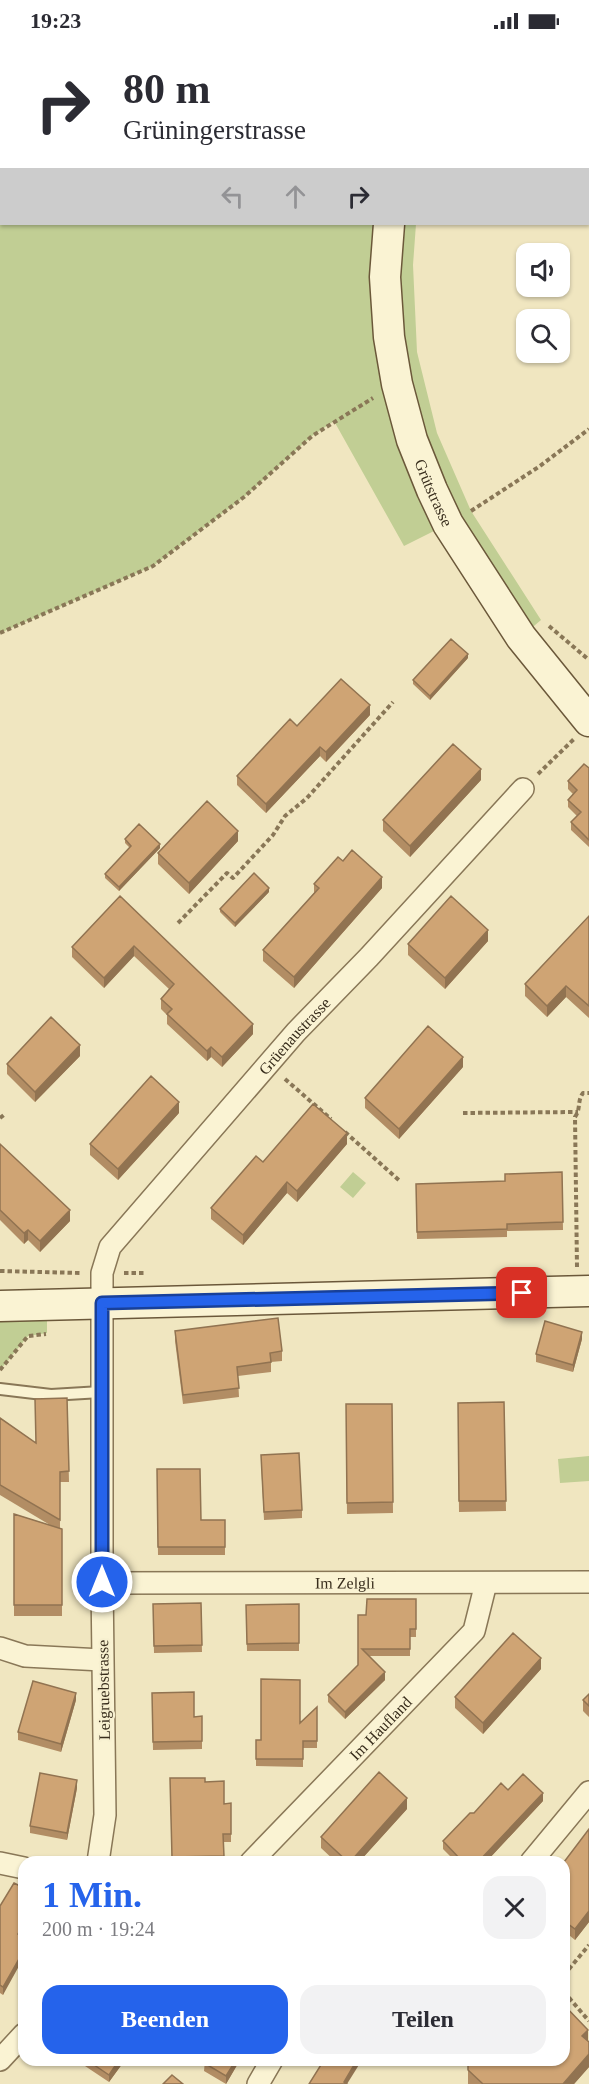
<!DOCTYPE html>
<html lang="de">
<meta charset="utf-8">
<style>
:root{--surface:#fff;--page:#f2f2f3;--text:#2b2b33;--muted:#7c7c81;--accent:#2563eb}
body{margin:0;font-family:"Times New Roman",serif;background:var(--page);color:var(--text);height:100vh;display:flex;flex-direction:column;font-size:22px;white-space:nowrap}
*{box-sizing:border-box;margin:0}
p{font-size:20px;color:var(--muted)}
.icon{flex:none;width:33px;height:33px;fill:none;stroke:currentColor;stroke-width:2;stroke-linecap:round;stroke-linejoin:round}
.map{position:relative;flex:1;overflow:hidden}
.side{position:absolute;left:18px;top:1814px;width:552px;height:210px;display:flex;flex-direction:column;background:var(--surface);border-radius:18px;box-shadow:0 2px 4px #0004}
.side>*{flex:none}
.banner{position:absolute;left:0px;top:0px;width:590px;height:183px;box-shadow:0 2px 4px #0004;background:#fff;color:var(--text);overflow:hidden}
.controls{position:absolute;left:516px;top:201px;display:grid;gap:12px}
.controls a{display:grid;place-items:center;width:54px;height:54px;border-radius:12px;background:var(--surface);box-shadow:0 2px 4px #0004;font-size:30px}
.pin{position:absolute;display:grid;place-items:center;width:51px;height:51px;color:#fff;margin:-26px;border-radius:12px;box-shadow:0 3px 9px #0006}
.me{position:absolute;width:66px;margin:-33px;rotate:0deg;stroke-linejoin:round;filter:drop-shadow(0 0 4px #0008)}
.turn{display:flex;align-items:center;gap:21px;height:126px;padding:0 24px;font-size:27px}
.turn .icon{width:78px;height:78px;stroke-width:2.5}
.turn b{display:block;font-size:42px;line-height:51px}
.lanes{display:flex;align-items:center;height:57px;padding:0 24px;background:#0003;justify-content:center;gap:30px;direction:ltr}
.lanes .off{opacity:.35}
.round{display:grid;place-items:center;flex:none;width:63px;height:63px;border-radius:18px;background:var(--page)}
.headline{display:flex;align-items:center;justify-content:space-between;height:102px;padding:0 24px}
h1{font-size:36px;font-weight:700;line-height:45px;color:var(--accent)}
.button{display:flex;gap:12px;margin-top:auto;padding:12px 24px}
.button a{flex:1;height:69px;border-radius:18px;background:var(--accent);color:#fff;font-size:24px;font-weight:700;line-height:69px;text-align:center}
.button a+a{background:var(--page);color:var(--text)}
.status{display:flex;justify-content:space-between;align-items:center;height:42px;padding:0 30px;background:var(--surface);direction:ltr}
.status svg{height:16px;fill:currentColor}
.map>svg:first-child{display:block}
.green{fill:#c1ce94}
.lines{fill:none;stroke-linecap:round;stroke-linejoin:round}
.service-casing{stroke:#897757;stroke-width:14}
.minor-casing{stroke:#897757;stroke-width:24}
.secondary-casing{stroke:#6b583a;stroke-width:33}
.path{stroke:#897757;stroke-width:4;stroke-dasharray:4.5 3;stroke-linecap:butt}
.service{stroke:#faf3d3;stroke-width:10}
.minor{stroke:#faf3d3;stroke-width:21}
.secondary{stroke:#faf3d3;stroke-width:30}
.wall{fill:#b28d64}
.shaded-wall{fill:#917351}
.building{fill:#cfa474;stroke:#917351;stroke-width:1.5}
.route-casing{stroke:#184099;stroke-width:15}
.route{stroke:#2563eb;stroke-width:10}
.labels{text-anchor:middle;stroke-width:4.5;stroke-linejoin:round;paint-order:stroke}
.street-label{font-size:16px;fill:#382d1c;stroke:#f7f0d0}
</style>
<div class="status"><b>19:23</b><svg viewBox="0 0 49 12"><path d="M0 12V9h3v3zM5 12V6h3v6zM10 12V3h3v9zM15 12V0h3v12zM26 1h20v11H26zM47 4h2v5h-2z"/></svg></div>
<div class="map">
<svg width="589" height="2042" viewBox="0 0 589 2042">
<rect width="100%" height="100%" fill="#f0e6c0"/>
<path class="green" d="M 0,0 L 447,0 L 2,2 L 2,182 L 416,182 L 413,223 L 417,310 L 437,391 L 471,469 L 541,578 L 521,595 L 448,482 L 404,504 L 334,379 L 312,394 L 244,455 L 153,524 L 0,591 Z
M 353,1130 L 366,1141 L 353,1156 L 340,1145 Z
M 47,1263 L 47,1291 L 28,1294 L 0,1328 L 0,1264 Z
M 589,1414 L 589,1439 L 560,1441 L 558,1417 Z"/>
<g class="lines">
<defs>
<path id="service" d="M 0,1347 L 51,1353 L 101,1350"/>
<g id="minor">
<path id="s1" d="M 102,1541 L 589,1540"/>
<path d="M 0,1606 L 25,1614 L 102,1618"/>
<path id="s2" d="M 98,1820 L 105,1773 L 102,1541 L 102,1231 L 110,1205 L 296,990 L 369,915 L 523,747"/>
<path id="s3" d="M 251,1820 L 474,1589 L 486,1541"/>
<path d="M 531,1820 L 589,1750"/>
<path d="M 0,1821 L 24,1826"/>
<path d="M 0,2018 L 24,1992"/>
<path d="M 258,2042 L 272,2018"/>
</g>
<g id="secondary">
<path d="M 420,2 L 420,0"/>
<path id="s4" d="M 389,182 L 385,235 L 389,295 L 397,342 L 412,398 L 432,448 L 448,482 L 521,595 L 589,679"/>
<path d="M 0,1264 L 589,1249"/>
</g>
</defs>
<use href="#service" class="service-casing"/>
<use href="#minor" class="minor-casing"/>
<use href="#secondary" class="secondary-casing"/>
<path class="path" d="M 364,2 L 364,0
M 471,469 L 540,424 L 589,387
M 549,584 L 589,618
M 0,591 L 153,524 L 244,455 L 312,394 L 373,356
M 538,732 L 574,697
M 178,881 L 227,831 L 233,836 L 273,793 L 285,774 L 307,756 L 393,660
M 285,1037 L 331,1077
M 463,1071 L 578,1070
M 0,1076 L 5,1072
M 345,1090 L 400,1139
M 577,1225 L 575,1075 C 581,1067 577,1059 583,1051 L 589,1051
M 0,1229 L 80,1231
M 124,1231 L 146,1231
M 0,1328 L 28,1294 L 46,1292
M 564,1933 L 589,1903
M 564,1950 L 589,1979"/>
<use href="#service" class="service"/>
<use href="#minor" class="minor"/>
<use href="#secondary" class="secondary"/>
</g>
<path class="wall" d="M 468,616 L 430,658 L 413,642 L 413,638 Z
M 370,673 L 326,720 L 320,714 L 266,771 L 237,743 L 237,734 L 297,684 Z
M 589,726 L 589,805 L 571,788 L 571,780 L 577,774 L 568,765 L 568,758 L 573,752 L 568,747 L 568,739 Z
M 481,738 L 410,815 L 383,789 L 383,778 Z
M 125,797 L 160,806 L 119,849 L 105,836 L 105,832 L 130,806 L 125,801 Z
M 238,799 L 189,852 L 158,822 L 158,811 Z
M 343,819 L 382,846 L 294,946 L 263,919 L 263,908 L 314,851 L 314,842 Z
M 269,850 L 235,885 L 220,870 L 220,867 Z
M 120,854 L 253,992 L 222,1025 L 211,1015 L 207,1019 L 167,982 L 167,973 L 161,967 L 161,957 L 169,947 L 134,914 L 104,946 L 72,915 L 72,905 Z
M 589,874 L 589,976 L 566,955 L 547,975 L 525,954 L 525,942 Z
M 488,899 L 445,947 L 408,913 L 408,902 Z
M 80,1014 L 35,1060 L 7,1032 L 7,1022 Z
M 463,1025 L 399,1097 L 365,1066 L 365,1056 Z
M 179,1071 L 118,1138 L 90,1113 L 90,1102 Z
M 0,1102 L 70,1179 L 40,1210 L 28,1198 L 24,1202 L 0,1178 Z
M 347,1102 L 297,1160 L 287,1151 L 243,1203 L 211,1177 L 211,1166 L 263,1120 Z
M 562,1130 L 563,1188 L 507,1189 L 507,1195 L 417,1197 L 416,1142 L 505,1139 L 505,1132 Z
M 175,1289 L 282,1309 L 282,1319 L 271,1320 L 271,1330 L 238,1334 L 239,1355 L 183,1362 L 175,1299 Z
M 582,1297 L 573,1330 L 536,1320 L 536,1312 Z
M 67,1356 L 69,1440 L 60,1440 L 60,1486 L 62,1487 L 62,1574 L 14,1574 L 14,1472 L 50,1483 L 0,1453 L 0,1376 L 36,1401 Z
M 504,1360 L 506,1469 L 459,1470 L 458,1361 Z
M 346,1362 L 392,1362 L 393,1471 L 347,1472 Z
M 261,1420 L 302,1468 L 302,1476 L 264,1478 Z
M 157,1427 L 201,1478 L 225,1478 L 225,1513 L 158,1513 Z
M 416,1557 L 416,1595 L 410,1595 L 410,1614 L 369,1614 L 385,1638 L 345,1677 L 328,1660 L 328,1653 L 358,1623 L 366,1573 Z
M 201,1561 L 202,1610 L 154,1611 L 153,1562 Z
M 299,1562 L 299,1609 L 247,1609 L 246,1563 Z
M 541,1627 L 483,1692 L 455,1666 L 455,1655 Z
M 152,1651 L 194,1675 L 202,1674 L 202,1707 L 153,1708 Z
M 589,1652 L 589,1675 L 583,1669 L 583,1658 Z
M 76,1658 L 61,1710 L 18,1698 L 18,1690 Z
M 317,1665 L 317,1706 L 303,1706 L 303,1725 L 256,1724 L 256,1698 L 261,1698 L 300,1681 Z
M 170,1736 L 205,1740 L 224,1762 L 231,1792 L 231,1800 L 224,1800 L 224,1820 L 172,1820 Z
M 77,1746 L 67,1798 L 30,1791 L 30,1784 Z
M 543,1759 L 486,1820 L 456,1820 L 443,1807 L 443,1799 L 474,1771 Z
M 407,1767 L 359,1820 L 336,1820 L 321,1806 L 321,1795 Z
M 589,1787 L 589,1880 L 575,1898 L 564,1889 L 564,1820 Z
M 24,1846 L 24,1894 L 22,1893 L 21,1895 L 3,1953 L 0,1951 L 0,1864 Z
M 588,1999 L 589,2025 L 574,2042 L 468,2042 L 468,2021 Z
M 76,2018 L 125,2018 L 109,2040 Z
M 205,2018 L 240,2018 L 226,2042 L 204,2029 Z"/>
<path class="shaded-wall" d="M 468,612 L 468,616 L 430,658 L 430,654 Z
M 370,663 L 370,673 L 326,720 L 326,710 Z
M 320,705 L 320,714 L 266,771 L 266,762 Z
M 481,727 L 481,738 L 410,815 L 410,804 Z
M 238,789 L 238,799 L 189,852 L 189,841 Z
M 160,802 L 160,806 L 119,849 L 119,845 Z
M 382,835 L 382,846 L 294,946 L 294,935 Z
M 269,846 L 269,850 L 235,885 L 235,881 Z
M 488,888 L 488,899 L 445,947 L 445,936 Z
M 134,904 L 134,914 L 104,946 L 104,936 Z
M 566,944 L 566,955 L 547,975 L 547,964 Z
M 253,982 L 253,992 L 222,1025 L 222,1015 Z
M 80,1003 L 80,1014 L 35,1060 L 35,1050 Z
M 211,1005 L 211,1015 L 207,1019 L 207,1009 Z
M 463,1015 L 463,1025 L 399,1097 L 399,1087 Z
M 179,1060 L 179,1071 L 118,1138 L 118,1127 Z
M 347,1091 L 347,1102 L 297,1160 L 297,1149 Z
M 287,1140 L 287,1151 L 243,1203 L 243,1193 Z
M 70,1168 L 70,1179 L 40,1210 L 40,1199 Z
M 28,1188 L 28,1198 L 24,1202 L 24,1191 Z
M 582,1290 L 582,1297 L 573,1330 L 573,1323 Z
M 541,1616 L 541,1627 L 483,1692 L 483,1681 Z
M 385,1630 L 385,1638 L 345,1677 L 345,1670 Z
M 76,1651 L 76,1658 L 61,1710 L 61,1702 Z
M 77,1738 L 77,1746 L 67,1798 L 67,1791 Z
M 543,1751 L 543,1759 L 486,1820 L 478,1820 Z
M 407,1756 L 407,1767 L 359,1820 L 350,1820 Z
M 589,1869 L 589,1880 L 575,1898 L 575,1887 Z
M 22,1885 L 22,1893 L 18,1900 L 18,1892 Z
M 24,1908 L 24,1915 L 3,1953 L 3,1945 Z
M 588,1988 L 588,2001 L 582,1994 Z
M 589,2012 L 589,2025 L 574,2042 L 563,2042 Z
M 119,2018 L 125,2018 L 109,2040 L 109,2033 Z
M 236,2018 L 240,2018 L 226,2042 L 226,2034 Z
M 357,2018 L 362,2018 L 347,2042 L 344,2040 Z"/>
<path class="building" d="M 451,597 L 468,612 L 430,654 L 413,638 Z
M 341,637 L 370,663 L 326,710 L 320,705 L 266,762 L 237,734 L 290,677 L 297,684 Z
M 453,702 L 481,727 L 410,804 L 383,778 Z
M 584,722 L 589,726 L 589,798 L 571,780 L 581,770 L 568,758 L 577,748 L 568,739 Z
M 207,759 L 238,789 L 189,841 L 158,811 Z
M 139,782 L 160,802 L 119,845 L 105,832 L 131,804 L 125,797 Z
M 352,808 L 382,835 L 294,935 L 263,908 L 319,846 L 314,842 L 338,815 L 343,819 Z
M 254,831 L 269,846 L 235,881 L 220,867 Z
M 120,854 L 253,982 L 222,1015 L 211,1005 L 207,1009 L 167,972 L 172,967 L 161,957 L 174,942 L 134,904 L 104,936 L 72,905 Z
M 451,854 L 488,888 L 445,936 L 408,902 Z
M 589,874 L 589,964 L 566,944 L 547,964 L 525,942 Z
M 51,975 L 80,1003 L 35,1050 L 7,1022 Z
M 428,984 L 463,1015 L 399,1087 L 365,1056 Z
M 151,1034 L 179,1060 L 118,1127 L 90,1102 Z
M 313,1062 L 347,1091 L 297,1149 L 287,1140 L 243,1193 L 211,1166 L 256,1114 L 263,1120 Z
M 0,1102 L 70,1168 L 40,1199 L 28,1188 L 24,1191 L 0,1168 Z
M 562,1130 L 563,1180 L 507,1182 L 507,1187 L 417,1190 L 416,1142 L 505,1139 L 505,1132 Z
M 278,1276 L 282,1309 L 270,1311 L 271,1320 L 237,1325 L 239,1346 L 183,1353 L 175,1289 Z
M 545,1279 L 582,1290 L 573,1323 L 536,1312 Z
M 67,1356 L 69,1429 L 60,1430 L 60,1478 L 0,1443 L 0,1376 L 36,1401 L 35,1357 Z
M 504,1360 L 506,1459 L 459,1459 L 458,1361 Z
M 346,1362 L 392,1362 L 393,1460 L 347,1461 Z
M 299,1411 L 302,1468 L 264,1470 L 261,1413 Z
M 157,1427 L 200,1427 L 201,1478 L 225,1478 L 225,1505 L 158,1505 Z
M 14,1472 L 62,1487 L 62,1563 L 14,1563 Z
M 367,1557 L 416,1557 L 416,1587 L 410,1587 L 410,1607 L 362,1607 L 385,1630 L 345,1670 L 328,1653 L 358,1623 L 358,1573 L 366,1573 Z
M 201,1561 L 202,1603 L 154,1604 L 153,1562 Z
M 299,1562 L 299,1601 L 247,1602 L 246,1563 Z
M 513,1591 L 541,1616 L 483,1681 L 455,1655 Z
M 261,1637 L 300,1638 L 300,1681 L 317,1665 L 317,1699 L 303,1699 L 303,1717 L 256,1717 L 256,1698 L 261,1698 Z
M 33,1639 L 76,1651 L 61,1702 L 18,1690 Z
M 194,1650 L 194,1675 L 202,1674 L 202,1699 L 153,1700 L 152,1651 Z
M 589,1652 L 589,1664 L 583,1658 Z
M 379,1730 L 407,1756 L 350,1820 L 348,1820 L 321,1795 Z
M 40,1731 L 77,1738 L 67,1791 L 30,1784 Z
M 523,1732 L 543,1751 L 478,1820 L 463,1820 L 443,1799 L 470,1771 L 474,1771 L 501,1741 L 508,1748 Z
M 170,1736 L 205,1736 L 205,1740 L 224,1739 L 224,1762 L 231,1761 L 231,1792 L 223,1792 L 224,1814 L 172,1815 Z
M 589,1787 L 589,1869 L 575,1887 L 564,1879 L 564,1820 Z
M 14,1841 L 24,1846 L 24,1886 L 22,1885 L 18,1892 L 24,1897 L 24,1908 L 3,1945 L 0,1943 L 0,1864 Z
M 564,1963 L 588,1988 L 582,1994 L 589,2000 L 589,2012 L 563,2042 L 483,2042 L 468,2028 L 468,2021 L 471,2018 L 564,2018 Z
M 87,2018 L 119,2018 L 109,2033 Z
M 205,2018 L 236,2018 L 226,2034 L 204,2021 Z
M 324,2018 L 357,2018 L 344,2040 L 347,2042 L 309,2042 Z
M 172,2033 L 183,2042 L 163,2042 Z"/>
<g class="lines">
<defs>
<path id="route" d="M 102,1540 L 102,1261 L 522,1251"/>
</defs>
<use href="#route" class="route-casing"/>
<use href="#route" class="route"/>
</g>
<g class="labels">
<g class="street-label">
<text dy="6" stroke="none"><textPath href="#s4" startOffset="276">Grütstrasse</textPath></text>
<text dy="6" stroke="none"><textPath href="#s2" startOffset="897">Grüenaustrasse</textPath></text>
<text dy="6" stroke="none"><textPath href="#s1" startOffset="243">Im Zelgli</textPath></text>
<text transform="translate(103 1648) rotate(-91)" y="6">Leigruebstrasse</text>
<text dy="6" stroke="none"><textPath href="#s3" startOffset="186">Im Haufland</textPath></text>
</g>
</g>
</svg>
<div class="controls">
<a><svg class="icon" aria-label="sound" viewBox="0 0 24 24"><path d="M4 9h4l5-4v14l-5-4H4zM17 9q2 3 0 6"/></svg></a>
<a><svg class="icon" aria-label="search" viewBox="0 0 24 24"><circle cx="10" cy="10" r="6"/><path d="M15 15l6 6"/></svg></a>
</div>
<div class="pin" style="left:522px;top:1251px;background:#d93025"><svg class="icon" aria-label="arrive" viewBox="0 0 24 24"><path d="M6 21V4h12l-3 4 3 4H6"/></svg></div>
<svg class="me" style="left:102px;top:1540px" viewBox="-20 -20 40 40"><circle r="17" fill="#2563eb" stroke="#fff" stroke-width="3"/><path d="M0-11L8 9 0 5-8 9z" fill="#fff"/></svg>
<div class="banner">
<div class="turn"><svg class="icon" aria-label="right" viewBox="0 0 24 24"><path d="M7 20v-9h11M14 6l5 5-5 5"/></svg><div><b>80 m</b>Grüningerstrasse</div></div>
<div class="lanes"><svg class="icon off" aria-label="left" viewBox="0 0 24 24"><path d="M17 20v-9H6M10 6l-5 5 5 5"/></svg><svg class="icon off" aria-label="ahead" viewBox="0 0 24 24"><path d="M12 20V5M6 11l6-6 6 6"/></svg><svg class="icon" aria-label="right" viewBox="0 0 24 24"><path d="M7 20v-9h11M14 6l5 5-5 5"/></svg></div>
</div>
<section class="side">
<div class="headline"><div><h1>1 Min.</h1><p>200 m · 19:24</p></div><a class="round"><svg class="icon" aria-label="close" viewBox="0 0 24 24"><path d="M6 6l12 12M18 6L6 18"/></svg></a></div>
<div class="button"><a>Beenden</a><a>Teilen</a></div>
</section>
</div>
